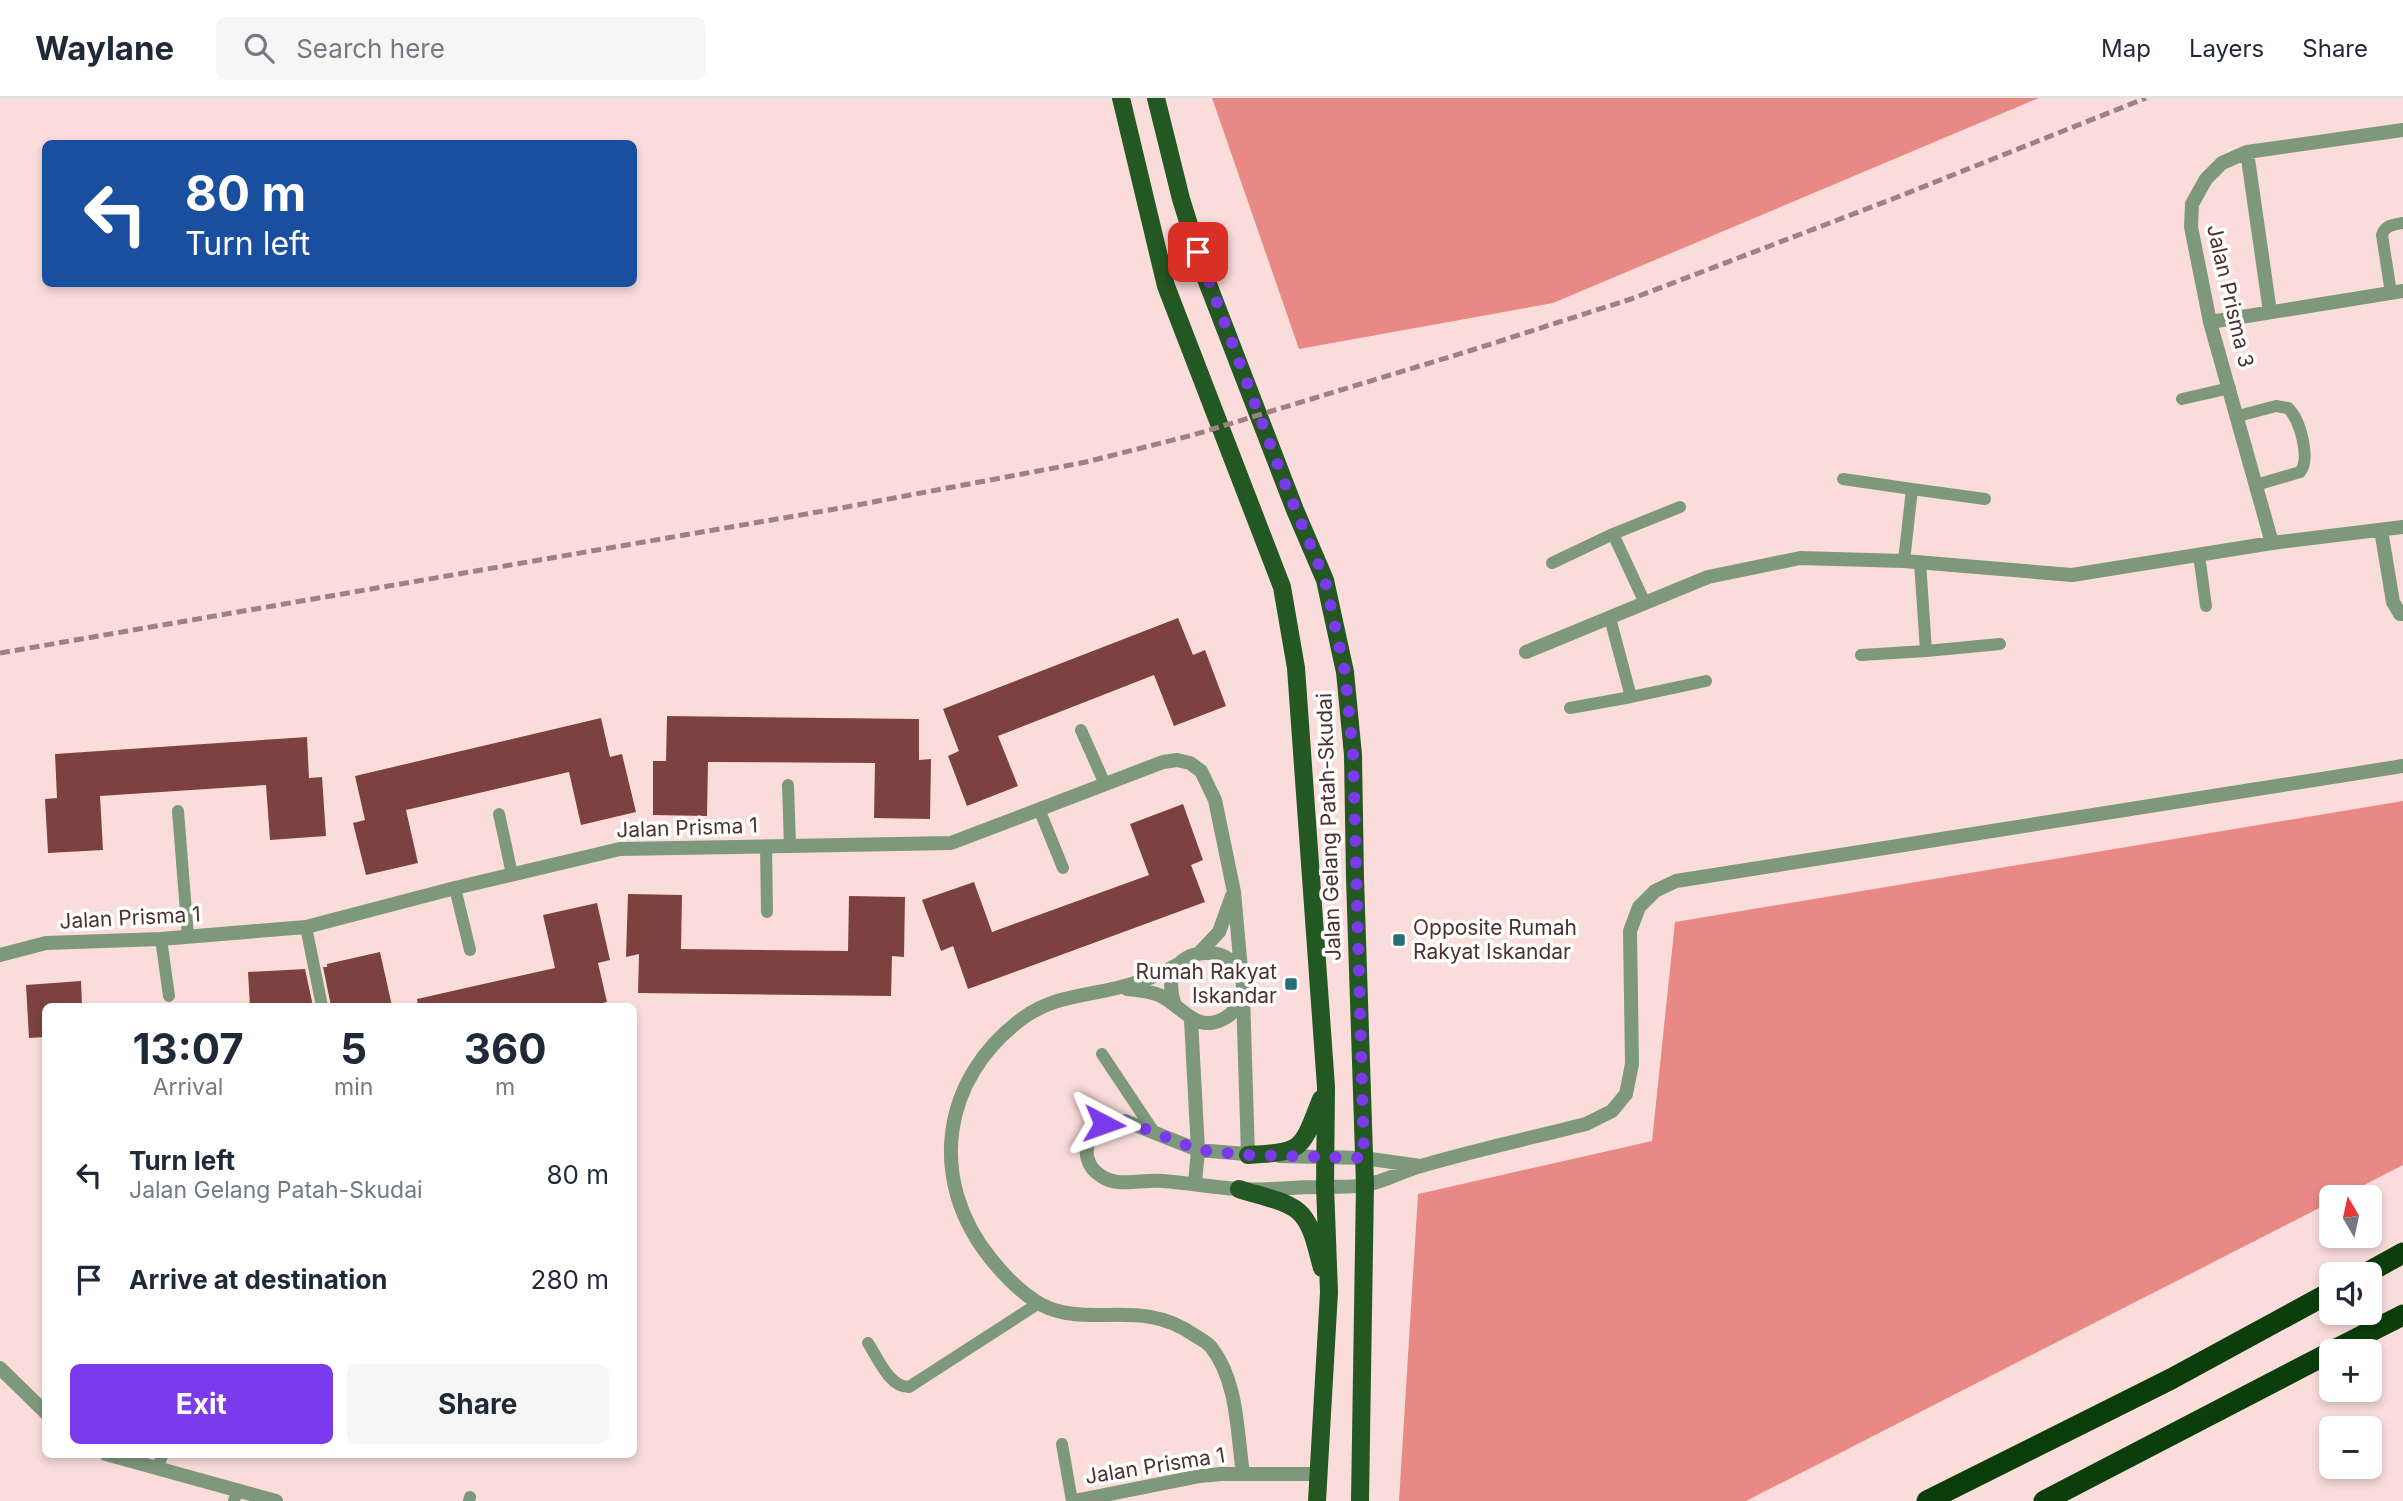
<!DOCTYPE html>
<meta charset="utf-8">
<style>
:root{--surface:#fff;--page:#f6f6f7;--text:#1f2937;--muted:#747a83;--line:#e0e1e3;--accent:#7c3aed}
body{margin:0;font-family:Inter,sans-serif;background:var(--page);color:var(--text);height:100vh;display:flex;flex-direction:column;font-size:26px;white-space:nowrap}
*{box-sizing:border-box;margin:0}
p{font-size:23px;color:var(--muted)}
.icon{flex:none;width:38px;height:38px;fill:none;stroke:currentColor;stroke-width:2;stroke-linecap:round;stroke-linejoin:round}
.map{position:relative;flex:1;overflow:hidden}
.drawer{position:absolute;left:42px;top:905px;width:595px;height:455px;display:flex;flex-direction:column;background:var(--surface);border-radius:10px;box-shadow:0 4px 10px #0003}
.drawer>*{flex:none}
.guide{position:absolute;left:42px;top:42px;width:595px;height:147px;border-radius:10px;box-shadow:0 4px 10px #0003;background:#1a4fa0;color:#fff;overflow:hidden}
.needle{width:46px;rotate:351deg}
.controls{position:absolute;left:2319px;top:1087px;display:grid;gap:14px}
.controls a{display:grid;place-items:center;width:63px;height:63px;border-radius:10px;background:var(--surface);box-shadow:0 4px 10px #0003;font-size:35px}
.pin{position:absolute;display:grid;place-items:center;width:60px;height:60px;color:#fff;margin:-30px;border-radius:14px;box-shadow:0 4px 10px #0006}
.me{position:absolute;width:77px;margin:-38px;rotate:94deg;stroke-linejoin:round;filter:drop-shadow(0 0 5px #0008)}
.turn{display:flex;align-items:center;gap:24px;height:147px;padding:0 28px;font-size:32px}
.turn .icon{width:91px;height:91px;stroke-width:2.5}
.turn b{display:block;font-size:49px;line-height:60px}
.eta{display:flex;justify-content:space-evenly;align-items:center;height:119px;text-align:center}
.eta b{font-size:42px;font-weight:700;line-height:49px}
.action{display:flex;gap:14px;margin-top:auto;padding:14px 28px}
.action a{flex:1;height:80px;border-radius:10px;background:var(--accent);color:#fff;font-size:28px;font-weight:700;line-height:80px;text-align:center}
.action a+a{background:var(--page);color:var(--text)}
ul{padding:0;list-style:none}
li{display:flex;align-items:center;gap:21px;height:105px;padding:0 28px}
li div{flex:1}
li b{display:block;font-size:26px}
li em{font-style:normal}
header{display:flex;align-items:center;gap:42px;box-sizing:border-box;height:98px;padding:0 35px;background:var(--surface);border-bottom:2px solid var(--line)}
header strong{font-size:33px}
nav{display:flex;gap:38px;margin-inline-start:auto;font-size:24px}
.search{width:490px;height:63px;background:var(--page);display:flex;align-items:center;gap:18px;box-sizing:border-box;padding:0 24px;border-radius:10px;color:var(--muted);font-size:26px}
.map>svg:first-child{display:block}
.forest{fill:#e88985}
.building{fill:#7d4240}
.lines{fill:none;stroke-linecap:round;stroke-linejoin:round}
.lane{stroke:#7d987b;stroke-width:12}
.street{stroke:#7d987b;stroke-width:14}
.primary{stroke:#245822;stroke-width:18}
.highway{stroke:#0c3e0c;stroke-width:21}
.rail{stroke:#9e8280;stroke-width:5;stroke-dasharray:10 5;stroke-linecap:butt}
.route{stroke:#7c3aed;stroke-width:12;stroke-dasharray:0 21.6}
.poi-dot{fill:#246e74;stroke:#fff;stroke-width:2.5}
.labels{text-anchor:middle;stroke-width:7;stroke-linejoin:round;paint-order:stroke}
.street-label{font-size:21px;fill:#4c312f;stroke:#fff}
.poi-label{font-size:21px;fill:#4c312f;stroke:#fff;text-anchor:start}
</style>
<header>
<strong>Waylane</strong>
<div class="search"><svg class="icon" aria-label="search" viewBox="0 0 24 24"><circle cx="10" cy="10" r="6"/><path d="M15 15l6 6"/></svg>Search here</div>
<nav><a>Map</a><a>Layers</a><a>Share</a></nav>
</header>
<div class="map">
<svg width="2403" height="1403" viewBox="0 0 2403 1403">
<rect width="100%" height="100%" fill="#fadddb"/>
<path class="forest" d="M 1212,0 L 2039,0 L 1553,205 L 1299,251 Z
M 2403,703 L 2403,1067 L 2341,1099 L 2331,1099 L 2331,1104 L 1746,1403 L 1399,1403 L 1418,1096 L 1652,1043 L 1675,824 Z"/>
<path class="building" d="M 1178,520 L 1193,557 L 1205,552 L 1226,608 L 1174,628 L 1154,577 L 998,638 L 1018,688 L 967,708 L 948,658 L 959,653 L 943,611 Z
M 667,618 L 919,621 L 919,662 L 931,661 L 930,721 L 874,720 L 875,665 L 708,664 L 707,718 L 653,717 L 653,663 L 666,663 Z
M 601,620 L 610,659 L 622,656 L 636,714 L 581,727 L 569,674 L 406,712 L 418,765 L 366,777 L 353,725 L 365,722 L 355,678 Z
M 307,639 L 309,680 L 322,679 L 326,738 L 270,742 L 266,687 L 100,698 L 103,752 L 48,755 L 45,701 L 57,700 L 55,656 Z
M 1183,706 L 1203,762 L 1191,767 L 1205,804 L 968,891 L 953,848 L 941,853 L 922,802 L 974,784 L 992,834 L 1149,777 L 1130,726 Z
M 628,796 L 682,797 L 681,851 L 848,853 L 849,798 L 905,799 L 904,859 L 892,858 L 891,898 L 638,895 L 639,856 L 626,859 Z
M 597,805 L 610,862 L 598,865 L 607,904 L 589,908 L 418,908 L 417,901 L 555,870 L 543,817 Z
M 380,854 L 392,908 L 331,908 L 323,869 L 327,869 L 327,866 Z
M 305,871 L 313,908 L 250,908 L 248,874 Z
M 81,883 L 82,908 L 46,908 L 46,939 L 29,940 L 26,887 Z"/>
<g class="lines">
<path class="lane" d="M 2391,195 L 2382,137 C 2385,127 2393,127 2403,125
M 2182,301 L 2230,290
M 2238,318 L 2276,308 L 2288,310 C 2300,321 2311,361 2300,374 L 2256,387
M 1843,381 L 1912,391
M 2199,457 L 2206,508
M 1904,463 L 1912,391 L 1985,401
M 1552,465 L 1613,436
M 1645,505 L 1613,436 L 1680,409
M 1610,520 L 1631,599 L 1706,583
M 1926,553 L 2000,546
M 1861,557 L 1926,553 L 1920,464
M 1570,610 L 1631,599
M 1081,632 L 1105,686
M 788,687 L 790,748
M 1039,711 L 1063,770
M 178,713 L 188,839
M 499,716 L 512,776
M 766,748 L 767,814
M 455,790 L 470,852
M 306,829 L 322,908
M 161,841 L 169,898
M 1102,956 L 1154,1034
M 868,1245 C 878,1260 889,1289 909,1289 L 1039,1205
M 1062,1346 L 1072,1403
M 157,1370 L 163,1356
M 234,1403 L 237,1392
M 469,1403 L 470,1399"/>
<path class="street" d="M 2247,54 L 2270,214
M 2210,224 L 2403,193
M 2381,432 L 2393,504 L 2400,516 L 2403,516
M 2272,445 L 2210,224 L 2191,129 L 2192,106 L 2206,81 L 2222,65 L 2247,54 L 2403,32
M 1526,554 L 1708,479 L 1800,460 L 1904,463 L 2072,477 L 2272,445 L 2403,429
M 1200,854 L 1219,834 L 1232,798
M 0,857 L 46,845 L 161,841 L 306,829 L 455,790 L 620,751 L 951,745 L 1163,664 L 1177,662 L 1190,665 L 1201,673 L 1215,702 L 1234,794 L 1242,883
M 1181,865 C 1161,876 1140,885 1117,890 C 1084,898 1051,899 1023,920 C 941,980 927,1082 991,1161 C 1004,1177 1023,1197 1042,1207 C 1089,1231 1141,1199 1194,1237 C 1199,1240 1207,1244 1211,1249 C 1238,1283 1237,1335 1243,1376
M 1127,891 C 1138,892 1149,893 1159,897 C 1182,907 1196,937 1225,920 C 1233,916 1238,908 1241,900 C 1258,840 1150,838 1175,907
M 1243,897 L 1248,1057
M 1191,922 L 1198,1052 L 1195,1085
M 1258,1057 L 1198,1052 L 1125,1023 C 1091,1021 1072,1059 1101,1078 C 1118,1090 1142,1081 1163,1083 C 1188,1085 1212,1089 1237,1091 C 1263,1093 1291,1089 1317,1089 C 1333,1088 1350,1090 1365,1087 C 1384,1084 1402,1073 1421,1068 C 1475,1052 1531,1040 1586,1026 L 1612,1013 L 1626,996 L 1632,966 L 1630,833 L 1639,809 L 1655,793 L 1676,783 L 2403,668
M 1279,1058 L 1364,1060 L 1420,1068
M 0,1270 L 46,1315
M 106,1356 L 276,1403
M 1074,1403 L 1200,1378 L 1221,1376 L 1317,1376"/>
<path class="primary" d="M 1121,0 L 1166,188 L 1282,489 L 1296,570 L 1326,989 L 1325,1088 L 1329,1194 L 1317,1403
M 1156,0 L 1181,101 L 1206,181 L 1295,412 L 1325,482 L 1345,574 L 1353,657 L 1355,780 L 1365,1087 L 1360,1403
M 1248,1057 C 1304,1054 1301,1052 1321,1001
M 1239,1091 C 1258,1098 1289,1102 1302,1117 C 1314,1131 1317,1154 1322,1170"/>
<path class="highway" d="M 2365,1176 L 2403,1155
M 2332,1253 L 2403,1217
M 1927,1403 L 2171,1281 L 2331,1194
M 2044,1403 L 2331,1254"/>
<path class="rail" d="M 0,555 L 841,410 L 1086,364 L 1193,337 L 1469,253 L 1631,201 L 1895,100 L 2146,0"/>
</g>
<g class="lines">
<path class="route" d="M 1104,1026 L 1125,1023 L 1198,1052 L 1248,1057 L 1364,1060 L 1353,657 L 1345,574 L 1325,482 L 1285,386 L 1198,154"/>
</g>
<g class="poi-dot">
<rect x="1392" y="835" width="14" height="14" rx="3.5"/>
<rect x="1284" y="879" width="14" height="14" rx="3.5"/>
</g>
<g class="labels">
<g class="street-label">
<text transform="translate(2230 198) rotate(77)" y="7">Jalan Prisma 3</text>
<text transform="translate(1329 729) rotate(-92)" y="7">Jalan Gelang Patah-Skudai</text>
<text transform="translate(687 730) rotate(-2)" y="7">Jalan Prisma 1</text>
<text transform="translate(130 820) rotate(-3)" y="7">Jalan Prisma 1</text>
<text transform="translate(1155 1368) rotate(-9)" y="7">Jalan Prisma 1</text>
</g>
<g class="poi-label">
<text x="1413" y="837">Opposite Rumah<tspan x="1413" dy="24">Rakyat Iskandar</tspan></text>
<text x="1277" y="881" text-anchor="end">Rumah Rakyat<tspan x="1277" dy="24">Iskandar</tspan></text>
</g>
</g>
</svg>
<div class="controls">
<a><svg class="needle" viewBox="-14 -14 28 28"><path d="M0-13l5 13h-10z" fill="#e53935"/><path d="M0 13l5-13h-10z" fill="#747a83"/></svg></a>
<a><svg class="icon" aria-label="sound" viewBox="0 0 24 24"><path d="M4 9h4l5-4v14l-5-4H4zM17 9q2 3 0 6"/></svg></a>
<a>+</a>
<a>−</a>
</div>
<div class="pin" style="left:1198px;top:154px;background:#d93025"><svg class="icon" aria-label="arrive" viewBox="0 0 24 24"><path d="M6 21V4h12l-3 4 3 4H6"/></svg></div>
<svg class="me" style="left:1104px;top:1026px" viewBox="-20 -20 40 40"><path d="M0-17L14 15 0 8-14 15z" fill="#7c3aed" stroke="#fff" stroke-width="4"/></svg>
<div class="guide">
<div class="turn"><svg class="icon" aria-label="left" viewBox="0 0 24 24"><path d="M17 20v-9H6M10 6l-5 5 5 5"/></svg><div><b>80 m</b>Turn left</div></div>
</div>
<section class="drawer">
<div class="eta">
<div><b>13:07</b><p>Arrival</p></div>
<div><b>5</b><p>min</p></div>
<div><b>360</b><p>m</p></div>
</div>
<ul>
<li><svg class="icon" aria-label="left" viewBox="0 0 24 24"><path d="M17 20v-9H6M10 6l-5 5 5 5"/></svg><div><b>Turn left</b><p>Jalan Gelang Patah-Skudai</p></div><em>80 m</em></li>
<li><svg class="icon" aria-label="arrive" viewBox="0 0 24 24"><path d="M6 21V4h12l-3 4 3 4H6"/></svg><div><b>Arrive at destination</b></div><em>280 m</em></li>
</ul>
<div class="action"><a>Exit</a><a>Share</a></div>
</section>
</div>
